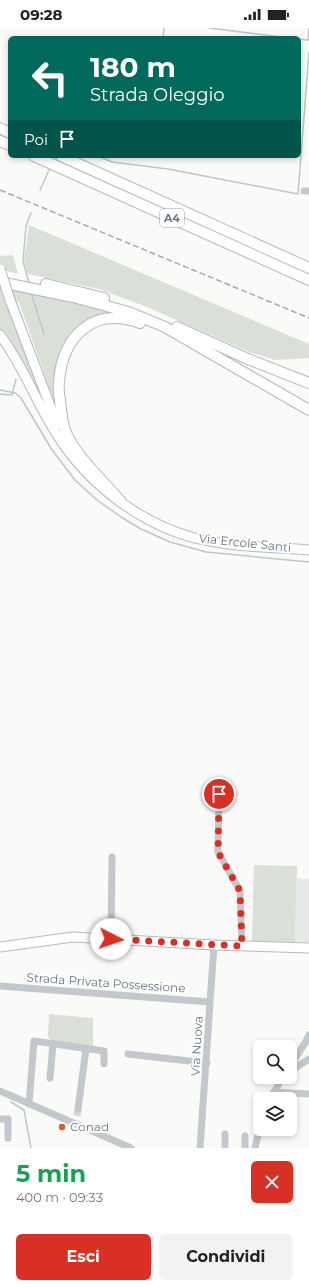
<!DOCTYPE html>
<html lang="it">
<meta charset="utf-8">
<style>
:root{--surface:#fff;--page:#f2f2f2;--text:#222;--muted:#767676;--accent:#d93025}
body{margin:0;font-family:Montserrat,sans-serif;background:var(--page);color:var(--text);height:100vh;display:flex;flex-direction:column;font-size:15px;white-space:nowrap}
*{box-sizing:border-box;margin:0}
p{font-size:13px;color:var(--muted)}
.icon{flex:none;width:22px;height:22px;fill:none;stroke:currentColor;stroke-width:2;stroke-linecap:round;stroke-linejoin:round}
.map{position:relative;height:1120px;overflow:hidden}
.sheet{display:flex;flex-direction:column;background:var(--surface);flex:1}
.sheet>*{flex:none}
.banner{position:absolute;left:8px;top:8px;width:293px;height:122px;border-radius:6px;box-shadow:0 2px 6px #0003;background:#00695c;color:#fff;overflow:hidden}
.tools{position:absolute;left:253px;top:1012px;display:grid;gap:8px}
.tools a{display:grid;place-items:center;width:44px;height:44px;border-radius:6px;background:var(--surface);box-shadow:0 2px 6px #0003;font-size:20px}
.pin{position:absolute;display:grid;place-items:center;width:34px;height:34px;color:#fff;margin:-17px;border:2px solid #fff;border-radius:50%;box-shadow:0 1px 4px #0007}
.me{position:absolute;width:44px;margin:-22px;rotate:94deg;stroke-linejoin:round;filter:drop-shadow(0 0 3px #0008)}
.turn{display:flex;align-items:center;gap:14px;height:84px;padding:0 16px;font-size:18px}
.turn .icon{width:52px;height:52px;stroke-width:2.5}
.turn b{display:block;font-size:28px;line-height:34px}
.then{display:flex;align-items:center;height:38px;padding:0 16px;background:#0003;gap:8px;font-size:15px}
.round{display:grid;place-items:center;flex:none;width:42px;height:42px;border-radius:6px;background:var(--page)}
.overview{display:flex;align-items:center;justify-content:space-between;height:68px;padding:0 16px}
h1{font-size:24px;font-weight:700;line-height:30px;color:#1e9e55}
.action{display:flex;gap:8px;margin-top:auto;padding:8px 16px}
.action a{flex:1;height:46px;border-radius:6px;background:var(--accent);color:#fff;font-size:16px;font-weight:700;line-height:46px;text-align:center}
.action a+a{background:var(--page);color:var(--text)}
.status{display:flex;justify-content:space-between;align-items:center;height:28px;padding:0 20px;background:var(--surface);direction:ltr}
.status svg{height:11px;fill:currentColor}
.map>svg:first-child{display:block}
.built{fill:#e8e9e9}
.green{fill:#dadfd7}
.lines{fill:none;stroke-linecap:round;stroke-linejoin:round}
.stream{stroke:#bbc7cb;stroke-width:1.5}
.minor-tunnel{stroke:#d5d9db;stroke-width:7;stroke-dasharray:7 3.5;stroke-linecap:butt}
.major-casing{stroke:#b5babe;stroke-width:11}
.highway-casing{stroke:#b4b9bd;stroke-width:12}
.minor{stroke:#c3c8cc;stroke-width:7}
.major{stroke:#fff;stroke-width:9}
.highway{stroke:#fff;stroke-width:10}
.rail{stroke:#a2aab0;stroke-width:1.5;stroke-dasharray:6 3;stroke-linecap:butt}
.major-bridge-casing{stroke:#b5babe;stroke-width:11;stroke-linecap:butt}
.major-bridge{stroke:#fff;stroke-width:9}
.route{stroke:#d93025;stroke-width:7;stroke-dasharray:0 12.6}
.poi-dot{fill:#e4572e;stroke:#fff;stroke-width:1.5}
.labels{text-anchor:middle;stroke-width:4;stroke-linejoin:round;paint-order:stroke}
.shield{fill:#fff;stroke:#939fa8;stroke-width:1}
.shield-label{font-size:11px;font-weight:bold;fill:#657683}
.street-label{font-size:12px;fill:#657683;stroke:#fff}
.poi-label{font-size:12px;fill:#657683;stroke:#fff;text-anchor:start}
</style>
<div class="status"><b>09:28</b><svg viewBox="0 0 49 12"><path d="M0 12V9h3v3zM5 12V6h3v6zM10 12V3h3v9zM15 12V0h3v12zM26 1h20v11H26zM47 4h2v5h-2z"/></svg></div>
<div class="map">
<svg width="309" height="1120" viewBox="0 0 309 1120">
<rect width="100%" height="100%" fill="#fafaf8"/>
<path class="built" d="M 297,850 L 309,851 L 309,915 L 295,914 Z"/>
<path class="green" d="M 29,197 L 309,316 L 309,330 L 275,332 L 252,325 L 147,279 L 99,261 L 28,246 L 24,233 Z
M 13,227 L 18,246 L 0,241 L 0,228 Z
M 0,259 L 75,274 L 117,286 L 92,290 L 77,300 L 65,317 L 59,388 L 19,274 L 8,277 L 40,366 L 19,328 L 0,304 Z
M 254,837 L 297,838 L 295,914 L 252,913 Z
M 49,986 L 93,990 L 93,1022 L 53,1016 L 48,1008 Z"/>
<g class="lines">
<path class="stream" d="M 209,0 L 289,10
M 309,0 L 308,12 L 309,12
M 163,10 L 164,0
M 299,11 L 308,12
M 98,128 L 112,134 L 168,141 L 298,166 L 309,24
M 40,162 L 49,142
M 29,255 L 23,233 L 26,198 L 31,185
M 31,265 L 44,306
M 0,362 L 15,365 L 21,370 L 52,422 L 75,452 L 97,472 L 121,489 L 141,501 L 170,514 L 206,524 L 309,534
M 0,366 L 12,367 L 16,351
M 11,1074 L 24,1082 L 31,1120"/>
<path class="minor-tunnel" d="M 77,1088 L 78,1081"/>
<defs>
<path id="major" d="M 10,272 L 57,396
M 0,307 C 26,341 39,383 64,417 C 94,460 144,497 195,510 C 231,519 272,519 309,522
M 0,919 L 73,909 L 214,917 L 309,920"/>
<path id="highway" d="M 0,100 L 10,105
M 0,113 L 10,117
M 34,128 L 309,252
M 61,128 L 309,240
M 0,254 L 73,269 L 107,278 L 131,285 L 165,299 L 309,382
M 46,256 L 104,270
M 177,299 L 248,331 L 309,355
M 121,474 C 104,453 79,432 67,407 C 62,396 61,384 60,372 C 59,366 58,359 59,353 C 63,308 93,278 140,295"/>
</defs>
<use href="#major" class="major-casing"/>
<use href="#highway" class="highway-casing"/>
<path class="minor" d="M 304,163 L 309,163
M 219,766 L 218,824 L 240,863 L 242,918
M 111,911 L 112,829
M 0,958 L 210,974
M 128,1026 L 207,1035
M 290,1038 L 305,1015 L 309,1007
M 290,1043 L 309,1031
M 50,1050 L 53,1016
M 0,1063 L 131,1120
M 274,1064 L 309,1066
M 270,1071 L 283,1049
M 29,1076 L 34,1013 L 104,1023 L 104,1036
M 78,1081 L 86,1021
M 0,1091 L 8,1091 L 8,1110
M 225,1106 L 225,1120
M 200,1120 L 214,917
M 245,1120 L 245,1108
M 255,1120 L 260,1098"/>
<use href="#major" class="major"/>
<use href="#highway" class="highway"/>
<path class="rail" d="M 0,162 L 309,290"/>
<defs>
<path id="major-bridge" d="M 0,241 L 10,272"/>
</defs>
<use href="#major-bridge" class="major-bridge-casing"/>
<use href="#major-bridge" class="major-bridge"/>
</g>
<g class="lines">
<path class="route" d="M 111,911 L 242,918 L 240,863 L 218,824 L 219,766"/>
</g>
<circle class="poi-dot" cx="62" cy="1099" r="4"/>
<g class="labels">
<rect class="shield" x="160" y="181" width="24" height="18" rx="3"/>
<g class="shield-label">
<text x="172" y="194">A4</text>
</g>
<g class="street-label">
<text transform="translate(245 515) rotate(6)" y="4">Via Ercole Santi</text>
<text transform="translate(106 955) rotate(4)" y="4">Strada Privata Possessione</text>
<text transform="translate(197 1018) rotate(-87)" y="4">Via Nuova</text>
</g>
<g class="poi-label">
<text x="70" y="1103">Conad</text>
</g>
</g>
</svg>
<div class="tools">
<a><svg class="icon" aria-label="search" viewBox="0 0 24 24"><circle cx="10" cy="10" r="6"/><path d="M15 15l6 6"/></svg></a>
<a><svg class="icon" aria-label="layers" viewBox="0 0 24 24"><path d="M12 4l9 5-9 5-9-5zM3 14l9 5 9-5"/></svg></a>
</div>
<div class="pin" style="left:219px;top:766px;background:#d93025"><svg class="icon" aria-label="arrive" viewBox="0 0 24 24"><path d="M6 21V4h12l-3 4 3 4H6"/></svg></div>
<svg class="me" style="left:111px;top:911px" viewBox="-20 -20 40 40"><circle r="19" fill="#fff"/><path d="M0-13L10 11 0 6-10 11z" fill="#d93025"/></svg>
<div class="banner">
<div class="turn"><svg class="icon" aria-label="left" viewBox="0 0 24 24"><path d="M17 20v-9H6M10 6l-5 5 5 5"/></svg><div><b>180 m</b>Strada Oleggio</div></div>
<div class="then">Poi<svg class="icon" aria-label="arrive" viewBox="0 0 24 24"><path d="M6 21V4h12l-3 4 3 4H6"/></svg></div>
</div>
</div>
<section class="sheet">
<div class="overview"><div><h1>5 min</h1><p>400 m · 09:33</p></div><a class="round" style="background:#d93025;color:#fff"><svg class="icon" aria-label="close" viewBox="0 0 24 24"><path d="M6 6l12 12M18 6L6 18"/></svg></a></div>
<div class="action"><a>Esci</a><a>Condividi</a></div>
</section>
